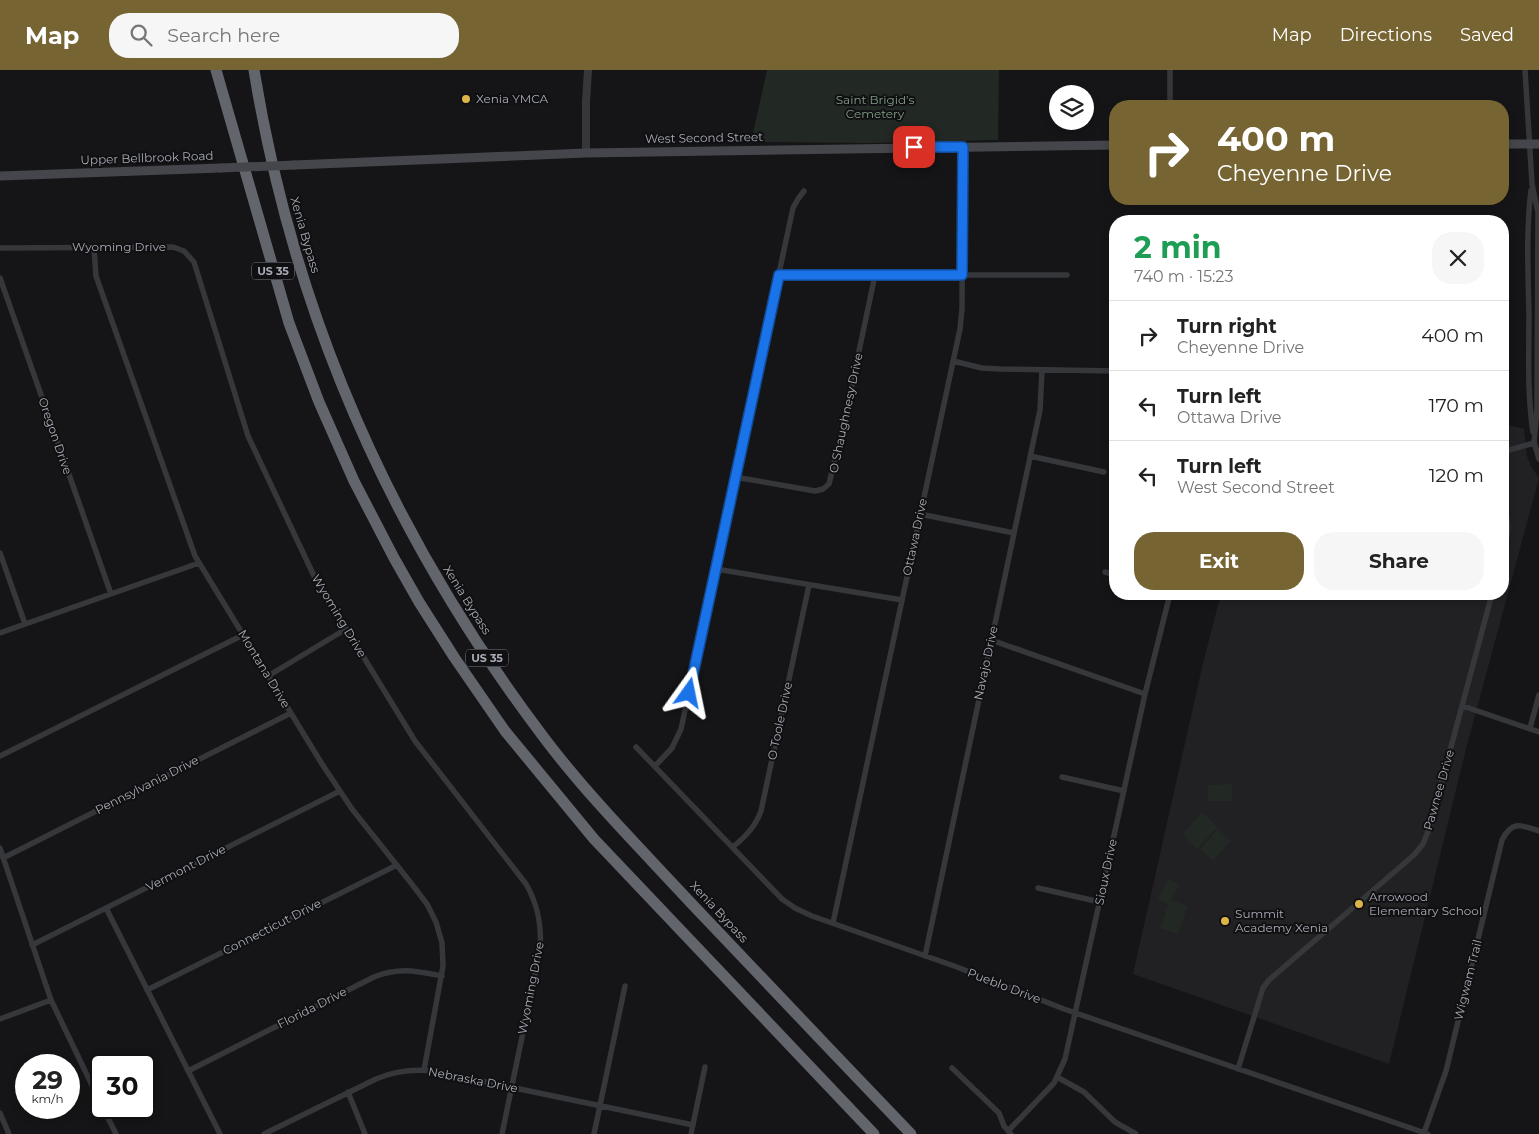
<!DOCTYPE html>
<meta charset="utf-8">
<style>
:root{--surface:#fff;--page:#f6f6f6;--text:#222;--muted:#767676;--line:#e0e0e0;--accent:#766432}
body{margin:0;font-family:Montserrat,sans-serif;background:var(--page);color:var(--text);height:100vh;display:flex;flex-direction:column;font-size:19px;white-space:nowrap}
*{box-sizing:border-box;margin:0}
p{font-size:16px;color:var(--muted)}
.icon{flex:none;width:28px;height:28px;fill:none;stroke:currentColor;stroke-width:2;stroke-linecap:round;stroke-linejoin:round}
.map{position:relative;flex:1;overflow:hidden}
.details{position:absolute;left:1109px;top:145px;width:400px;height:385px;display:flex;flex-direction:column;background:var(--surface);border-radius:20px;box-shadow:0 2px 8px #0003}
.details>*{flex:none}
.top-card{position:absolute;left:1109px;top:30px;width:400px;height:105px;border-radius:20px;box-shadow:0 2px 8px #0003;background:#766432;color:#fff;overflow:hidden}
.fabs{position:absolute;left:1049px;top:15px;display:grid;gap:10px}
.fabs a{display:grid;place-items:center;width:45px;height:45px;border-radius:50%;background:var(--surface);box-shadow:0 2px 8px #0003;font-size:25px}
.speed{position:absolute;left:15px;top:984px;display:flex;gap:10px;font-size:25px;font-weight:700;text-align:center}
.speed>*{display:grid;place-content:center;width:65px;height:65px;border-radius:50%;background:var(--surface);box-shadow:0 2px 8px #0003;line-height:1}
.speed small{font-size:12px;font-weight:400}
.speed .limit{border:2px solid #111;border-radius:8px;background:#fff;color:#111}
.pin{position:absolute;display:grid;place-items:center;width:42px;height:42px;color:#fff;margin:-21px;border-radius:10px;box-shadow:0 2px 8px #0006}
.me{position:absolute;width:55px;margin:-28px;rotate:12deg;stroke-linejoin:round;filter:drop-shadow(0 0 4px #0008)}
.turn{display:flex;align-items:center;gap:18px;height:105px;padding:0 25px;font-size:22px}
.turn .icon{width:65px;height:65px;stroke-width:2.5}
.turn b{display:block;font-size:35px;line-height:42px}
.round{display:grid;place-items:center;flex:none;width:52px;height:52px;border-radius:20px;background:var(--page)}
.head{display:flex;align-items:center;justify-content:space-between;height:85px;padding:0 25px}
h1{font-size:30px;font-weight:700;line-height:38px;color:#1e9e55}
.cta{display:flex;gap:10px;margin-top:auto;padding:10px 25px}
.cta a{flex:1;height:58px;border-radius:20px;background:var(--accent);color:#fff;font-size:20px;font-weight:700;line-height:58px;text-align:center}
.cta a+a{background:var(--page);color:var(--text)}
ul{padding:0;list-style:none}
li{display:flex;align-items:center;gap:15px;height:70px;padding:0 25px;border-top:1px solid var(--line)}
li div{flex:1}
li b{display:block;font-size:19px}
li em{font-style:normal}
header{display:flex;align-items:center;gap:30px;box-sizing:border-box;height:70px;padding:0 25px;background:var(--accent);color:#fff}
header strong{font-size:24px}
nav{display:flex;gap:28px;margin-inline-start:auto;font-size:18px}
.search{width:350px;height:45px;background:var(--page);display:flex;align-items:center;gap:12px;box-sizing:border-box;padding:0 18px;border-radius:20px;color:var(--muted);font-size:19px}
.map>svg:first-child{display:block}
.built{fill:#212123}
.green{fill:#222823}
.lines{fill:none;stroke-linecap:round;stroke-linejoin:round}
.minor{stroke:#36373b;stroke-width:5.5}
.tertiary{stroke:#36373b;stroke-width:8}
.secondary{stroke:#45464b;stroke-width:9}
.motorway{stroke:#63656c;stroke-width:11}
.secondary-bridge{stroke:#45464b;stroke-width:9}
.route-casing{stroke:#114b97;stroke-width:12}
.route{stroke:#1a73e8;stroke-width:9}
.poi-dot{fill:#ddb546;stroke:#101012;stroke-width:2}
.labels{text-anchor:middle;stroke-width:4;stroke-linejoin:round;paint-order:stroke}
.shield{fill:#101012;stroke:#7a7c84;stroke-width:1}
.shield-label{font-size:11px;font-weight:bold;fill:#a8abb5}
.poi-label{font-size:12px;fill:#a8abb5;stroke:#101012;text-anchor:start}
.park-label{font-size:12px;fill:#829e85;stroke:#101012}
.street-label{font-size:12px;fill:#a8abb5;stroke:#101012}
</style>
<header>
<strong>Map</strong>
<div class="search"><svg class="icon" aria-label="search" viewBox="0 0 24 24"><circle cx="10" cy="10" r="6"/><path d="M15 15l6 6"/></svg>Search here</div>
<nav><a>Map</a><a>Directions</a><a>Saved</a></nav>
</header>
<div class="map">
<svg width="1539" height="1064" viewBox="0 0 1539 1064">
<rect width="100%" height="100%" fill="#151517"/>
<path class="built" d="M 1503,354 L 1524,359 L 1527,386 L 1532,398 L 1539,408 L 1466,679 L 1389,994 L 1133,904 L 1203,593 L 1221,524 L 1502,524 Z"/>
<path class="green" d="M 767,0 L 999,0 L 998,70 L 870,73 L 751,72 Z
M 1232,714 L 1232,731 L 1208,731 L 1208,715 Z
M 1202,742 L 1218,757 L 1197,779 L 1182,765 Z
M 1218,759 L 1231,771 L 1213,791 L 1200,779 Z
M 1168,808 L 1180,815 L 1170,830 L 1188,836 L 1178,864 L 1160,858 L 1168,835 L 1158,829 Z"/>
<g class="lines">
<path class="minor" d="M 1170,0 L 1170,36
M 1525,0 L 1532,114 L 1538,143 L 1537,338 L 1534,373
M 1531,120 C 1526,161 1528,202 1529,243 C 1529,283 1527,323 1533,362
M 0,178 L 173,177 L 184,181 L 194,192 L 248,366 L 314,506 L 415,671 L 526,814 C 538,835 542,855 540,880 L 502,1064
M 94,178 L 96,206 L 195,486 L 322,694 L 352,739 L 411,813 L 427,834 L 436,852 L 442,873 L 443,896 L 424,1000
M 779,205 L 1067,205
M 0,208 L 111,524
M 953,291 L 982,298 L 1000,299 L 1115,301
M 1534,372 L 1539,389
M 1502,382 L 1534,373
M 1030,386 L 1104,402
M 735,407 L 815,421 L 823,419 L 829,414 L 846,343 L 875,205
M 1502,427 C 1509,452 1510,462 1502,487
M 920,444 L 1014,463
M 0,483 L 25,554
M 716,499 L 902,530
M 1105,502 L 1115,505
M 0,563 L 199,493
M 991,570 L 1145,624
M 268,606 L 346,559
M 1463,636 L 1539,662
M 1530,658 L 1539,625
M 636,677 L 782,829 L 795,838 L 812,846 L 957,897 L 1064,939 L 1428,1064
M 0,686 L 243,565
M 655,696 L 672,678 L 681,659 L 793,138 L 798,129 L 804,121
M 1062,707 L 1124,721
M 733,777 C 746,766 755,757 761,741 L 809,515
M 0,778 L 51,930 L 101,1034
M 3,788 L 291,643
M 1038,818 L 1100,832
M 106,838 L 220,1064
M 833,853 L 960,259 L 962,239 L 963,77
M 32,875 L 340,721
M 925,886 L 1040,340 L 1042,300
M 147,920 L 397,795
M 0,949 L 51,930
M 952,998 L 999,1043 L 1004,1056 L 1011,1064
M 1238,999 L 1263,918 L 1269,910 L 1414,785 L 1423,774 L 1429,759 L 1492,524
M 188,1001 L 374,907 C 400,897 416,901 442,906
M 1057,1007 L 1084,1022 L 1115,1052 L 1136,1064
M 348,1022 L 365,1064
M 103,1038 L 116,1064
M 0,1043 L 9,1064
M 1008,1061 L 1054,1013 L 1065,989 L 1145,624 L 1170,524
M 1424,1063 L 1446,1001 L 1502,770 C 1512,750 1521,755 1539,761
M 264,1064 L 376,1009 C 395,1001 413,999 433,1001 L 693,1055
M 594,1064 L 625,916
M 691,1064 L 705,997"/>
<path class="tertiary" d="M 586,83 L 586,32 L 588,0"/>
<path class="secondary" d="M 1502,74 L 1539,74
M 294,95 L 586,83 L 1115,75
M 0,106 L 221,98"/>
<path class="motorway" d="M 216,0 L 289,253 L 319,332 L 354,411 L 394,488 L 419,532 L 454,587 L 505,661 L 594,769 L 874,1064
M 254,0 C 294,247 394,470 545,669 C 589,727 641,779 690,832 C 763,909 837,987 911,1064"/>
<path class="secondary-bridge" d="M 221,98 L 294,95"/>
</g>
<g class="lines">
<defs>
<path id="route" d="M 689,623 L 779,205 L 962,205 L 963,77 L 914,77"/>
</defs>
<use href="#route" class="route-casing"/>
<use href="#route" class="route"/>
</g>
<g class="poi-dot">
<circle cx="466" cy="29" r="5"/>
<circle cx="1359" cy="834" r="5"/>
<circle cx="1225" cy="851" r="5"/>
</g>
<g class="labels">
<g class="shield">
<rect x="252" y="192.5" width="42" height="17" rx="4"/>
<rect x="466" y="579.5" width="42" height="17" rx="4"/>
</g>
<g class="shield-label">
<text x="273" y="205">US 35</text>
<text x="487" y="592">US 35</text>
</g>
<g class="poi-label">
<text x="476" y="33">Xenia YMCA</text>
<text x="1369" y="831">Arrowood<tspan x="1369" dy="14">Elementary School</tspan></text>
<text x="1235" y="848">Summit<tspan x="1235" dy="14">Academy Xenia</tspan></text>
</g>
<g class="park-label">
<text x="875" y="34">Saint Brigid’s<tspan x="875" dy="14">Cemetery</tspan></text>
</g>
<g class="street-label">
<text transform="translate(704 68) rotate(-1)" y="4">West Second Street</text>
<text transform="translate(147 88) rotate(-2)" y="4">Upper Bellbrook Road</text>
<text transform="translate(305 165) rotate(74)" y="4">Xenia Bypass</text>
<text x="119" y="181">Wyoming Drive</text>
<text transform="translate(846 343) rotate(-78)" y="4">O Shaughnesy Drive</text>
<text transform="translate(55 366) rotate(71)" y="4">Oregon Drive</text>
<text transform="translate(915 467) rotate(-78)" y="4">Ottawa Drive</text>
<text transform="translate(467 530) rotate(58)" y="4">Xenia Bypass</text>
<text transform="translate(339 546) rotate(59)" y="4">Wyoming Drive</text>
<text transform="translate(986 593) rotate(-78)" y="4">Navajo Drive</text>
<text transform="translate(264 599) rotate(59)" y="4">Montana Drive</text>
<text transform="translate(780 651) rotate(-78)" y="4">O Toole Drive</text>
<text transform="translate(147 715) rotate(-27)" y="4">Pennsylvania Drive</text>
<text transform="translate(1439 720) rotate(-74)" y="4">Pawnee Drive</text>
<text transform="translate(186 798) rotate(-27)" y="4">Vermont Drive</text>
<text transform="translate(1106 802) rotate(-78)" y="4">Sioux Drive</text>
<text transform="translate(719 842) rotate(47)" y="4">Xenia Bypass</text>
<text transform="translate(272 857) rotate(-27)" y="4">Connecticut Drive</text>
<text transform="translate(1468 910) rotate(-76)" y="4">Wigwam Trail</text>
<text transform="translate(1004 916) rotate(21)" y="4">Pueblo Drive</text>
<text transform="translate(531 918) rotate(-79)" y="4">Wyoming Drive</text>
<text transform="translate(312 938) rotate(-27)" y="4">Florida Drive</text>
<text transform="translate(473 1010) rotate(11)" y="4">Nebraska Drive</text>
</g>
</g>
</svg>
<div class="fabs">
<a><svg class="icon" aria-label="layers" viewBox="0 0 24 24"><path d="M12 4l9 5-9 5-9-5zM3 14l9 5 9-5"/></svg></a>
</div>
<div class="speed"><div>29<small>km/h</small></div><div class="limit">30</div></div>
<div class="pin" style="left:914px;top:77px;background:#d93025"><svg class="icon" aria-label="arrive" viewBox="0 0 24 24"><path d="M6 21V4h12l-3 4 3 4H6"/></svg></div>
<svg class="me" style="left:689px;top:623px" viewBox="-20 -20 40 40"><path d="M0-17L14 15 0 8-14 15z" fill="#1a73e8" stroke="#fff" stroke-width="4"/></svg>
<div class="top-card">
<div class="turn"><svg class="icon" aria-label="right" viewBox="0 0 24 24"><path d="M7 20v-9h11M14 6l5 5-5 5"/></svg><div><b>400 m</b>Cheyenne Drive</div></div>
</div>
<section class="details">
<div class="head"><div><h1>2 min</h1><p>740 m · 15:23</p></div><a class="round"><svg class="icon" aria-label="close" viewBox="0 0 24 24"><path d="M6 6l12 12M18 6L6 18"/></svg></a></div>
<ul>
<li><svg class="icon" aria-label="right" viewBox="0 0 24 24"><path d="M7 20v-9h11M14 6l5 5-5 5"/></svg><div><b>Turn right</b><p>Cheyenne Drive</p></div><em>400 m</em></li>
<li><svg class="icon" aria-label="left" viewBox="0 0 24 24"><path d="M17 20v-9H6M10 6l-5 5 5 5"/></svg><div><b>Turn left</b><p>Ottawa Drive</p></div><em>170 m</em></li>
<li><svg class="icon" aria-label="left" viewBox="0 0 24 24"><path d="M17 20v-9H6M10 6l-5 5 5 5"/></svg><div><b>Turn left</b><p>West Second Street</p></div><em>120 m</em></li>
</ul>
<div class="cta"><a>Exit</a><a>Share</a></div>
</section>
</div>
